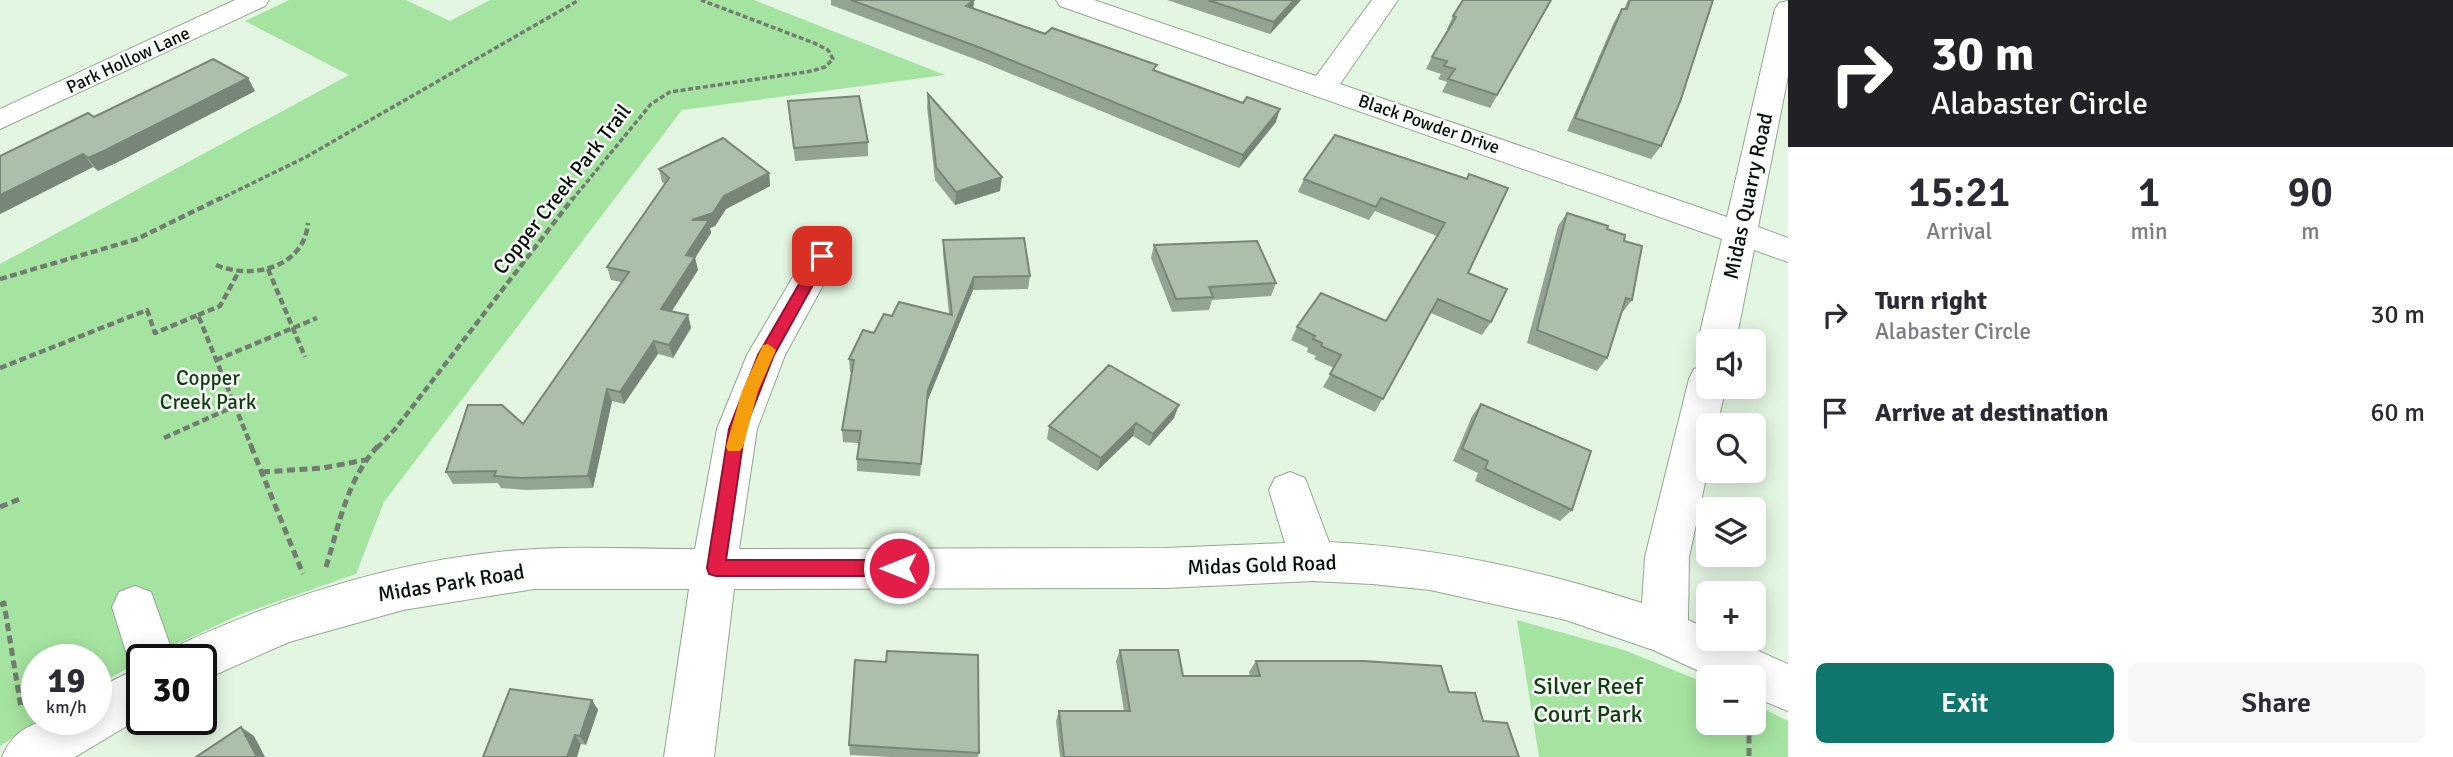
<!DOCTYPE html>
<meta charset="utf-8">
<style>
:root{--surface:#fff;--page:#f7f7f7;--text:#2b2b33;--muted:#7c7c81;--accent:#0f766e}
body{margin:0;font-family:Signika,sans-serif;background:var(--page);color:var(--text);height:100vh;display:flex;flex-direction:column;font-size:26px;white-space:nowrap}
*{box-sizing:border-box;margin:0}
p{font-size:23px;color:var(--muted)}
.icon{flex:none;width:38px;height:38px;fill:none;stroke:currentColor;stroke-width:2;stroke-linecap:round;stroke-linejoin:round}
.map{position:relative;flex:1;overflow:hidden}
.sheet{display:flex;flex-direction:column;background:var(--surface);width:665px}
.sheet>*{flex:none}
.hud{background:#202124;color:#fff;overflow:hidden}
.controls{position:absolute;left:1696px;top:329px;display:grid;gap:14px}
.controls a{display:grid;place-items:center;width:70px;height:70px;border-radius:10px;background:var(--surface);box-shadow:0 4px 18px #0003;font-size:35px}
.speed{position:absolute;left:21px;top:644px;display:flex;gap:14px;font-size:35px;font-weight:700;text-align:center}
.speed>*{display:grid;place-content:center;width:91px;height:91px;border-radius:50%;background:var(--surface);box-shadow:0 4px 18px #0003;line-height:1}
.speed small{font-size:18px;font-weight:400}
.speed .limit{border:4px solid #111;border-radius:10px;background:#fff;color:#111}
.pin{position:absolute;display:grid;place-items:center;width:60px;height:60px;color:#fff;margin:-30px;border-radius:14px;box-shadow:0 4px 10px #0006}
.me{position:absolute;width:77px;margin:-38px;rotate:270deg;stroke-linejoin:round;filter:drop-shadow(0 0 5px #0008)}
.turn{display:flex;align-items:center;gap:24px;height:147px;padding:0 28px;font-size:32px}
.turn .icon{width:91px;height:91px;stroke-width:2.5}
.turn b{display:block;font-size:49px;line-height:60px}
.eta{display:flex;justify-content:space-evenly;align-items:center;height:119px;text-align:center}
.eta b{font-size:42px;font-weight:600;line-height:49px}
.primary-button{display:flex;gap:14px;margin-top:auto;padding:14px 28px}
.primary-button a{flex:1;height:80px;border-radius:10px;background:var(--accent);color:#fff;font-size:28px;font-weight:600;line-height:80px;text-align:center}
.primary-button a+a{background:var(--page);color:var(--text)}
ul{padding:0;list-style:none}
li{display:flex;align-items:center;gap:21px;height:98px;padding:0 28px}
li div{flex:1}
li b{display:block;font-size:26px}
li em{font-style:normal}
main{display:flex;flex:1;min-height:0}
.map>svg:first-child{display:block}
.green{fill:#a5e4a0}
.lines{fill:none;stroke-linecap:round;stroke-linejoin:round}
.minor-casing{stroke:#94a692;stroke-width:2}
.path-far2{stroke:#707d6f;stroke-width:3.5;stroke-dasharray:5 2.5;stroke-linecap:butt}
.path-far1{stroke:#707d6f;stroke-width:4.5;stroke-dasharray:7 3.5;stroke-linecap:butt}
.path{stroke:#707d6f;stroke-width:5;stroke-dasharray:8 4.5;stroke-linecap:butt}
.minor{fill:#fff;fill-rule:evenodd}
.wall{fill:#94a492}
.shaded-wall{fill:#788677}
.building{fill:#acbfaa;stroke:#788677;stroke-width:2}
.route{fill:#e11d48;stroke:#92132f;stroke-width:2}
.slow{fill:#f59e0b}
.labels{text-anchor:middle;stroke-width:5;stroke-linejoin:round;paint-order:stroke}
.far-street-label{font-size:18px;fill:#080f08;stroke:#fafefa}
.street-label{font-size:21px;fill:#080f08;stroke:#fafefa}
.park-label{font-size:21px;fill:#0d3f0d;stroke:#fafefa}
.near-park-label{font-size:24px;fill:#0d3f0d;stroke:#fafefa}
</style>
<main>
<div class="map">
<svg width="1788" height="757" viewBox="0 0 1788 757">
<rect width="100%" height="100%" fill="#e2f6e1"/>
<path class="green" d="M 289,0 L 406,0 L 450,21 L 490,0 L 754,0 L 945,75 L 682,110 L 384,502 L 356,574 L 239,615 L 142,660 L 96,686 L 96,660 L 37,660 L 37,719 L 42,719 L 0,746 L 0,264 L 349,75 L 245,21 Z
M 1517,620 L 1624,650 L 1708,684 L 1708,723 L 1754,723 L 1754,704 L 1788,721 L 1788,757 L 1539,757 Z"/>
<g class="lines">
<defs>
<path id="minor" d="M 235,0 L 269,0 L 265,6 L 0,129 L 0,109 Z
M 1056,0 L 1094,0 L 1316,76 L 1372,0 L 1398,0 L 1340,84 L 1727,217 L 1775,9 L 1779,3 L 1788,1 L 1788,76 L 1758,227 L 1788,238 L 1788,262 L 1754,250 L 1736,341 L 1708,341 L 1708,352 L 1704,351 L 1698,341 L 1722,239 L 1060,6 Z
M 822,244 L 834,248 L 839,256 L 785,355 L 757,429 L 739,549 L 1166,548 L 1285,543 L 1269,490 L 1275,478 L 1290,472 L 1305,478 L 1329,542 C 1437,547 1540,570 1642,603 L 1645,557 L 1689,379 L 1694,369 L 1708,364 L 1708,387 L 1726,387 L 1717,425 L 1708,425 L 1708,469 L 1689,557 L 1688,620 L 1708,629 L 1708,639 L 1731,639 L 1788,664 L 1788,711 L 1754,697 L 1754,677 L 1712,677 L 1653,650 L 1566,620 L 1430,590 L 1372,584 L 1313,581 L 1166,588 L 734,589 L 714,757 L 664,757 L 689,589 L 534,589 L 403,610 L 289,642 L 201,681 L 201,660 L 142,660 L 142,717 L 75,757 L 2,757 C 19,715 57,719 96,719 L 96,689 L 132,671 L 112,607 L 119,592 L 135,586 L 151,592 L 175,659 L 181,644 C 292,593 412,556 535,549 C 588,546 642,549 695,549 L 717,429 L 747,355 L 810,248 Z"/>
</defs>
<use href="#minor" class="minor-casing"/>
<path class="path-far2" d="M 218,200 L 306,157 L 579,0
M 572,200 L 651,104 L 670,92 L 812,71 L 825,67 L 833,59 L 828,50 L 814,43 L 701,0"/>
<path class="path-far1" d="M 216,265 C 252,280 304,268 308,223
M 268,269 L 305,357
M 0,279 L 137,239 L 221,198
M 198,315 L 220,306 L 238,273
M 216,360 L 317,318
M 0,368 L 147,310 L 155,333 L 198,315 L 252,448
M 164,438 L 235,406
M 377,448 L 396,428 L 573,198"/>
<path class="path" d="M 251,446 L 303,574
M 262,472 L 323,468 L 365,460
M 0,507 L 22,498
M 326,567 C 339,525 347,479 378,446
M 0,605 L 4,603 L 21,708
M 1749,723 L 1749,757"/>
<use href="#minor" class="minor"/>
</g>
<path class="wall" d="M 831,0 L 974,0 L 973,8 L 1156,71 L 1276,122 L 1239,168 L 980,61 L 831,5 Z
M 1167,0 L 1301,0 L 1270,34 Z
M 1551,0 L 1490,108 L 1442,92 L 1447,82 L 1438,79 L 1441,74 L 1426,69 L 1432,57 L 1449,29 L 1447,29 L 1453,16 Z
M 1628,0 L 1713,0 L 1661,146 L 1651,159 L 1567,131 L 1614,22 L 1622,9 L 1624,9 Z
M 255,91 L 116,163 L 98,171 L 93,167 L 0,214 L 0,156 L 94,117 Z
M 928,94 L 1000,191 L 955,205 L 935,180 L 927,107 Z
M 788,101 L 868,142 L 868,156 L 795,161 Z
M 659,169 L 769,173 L 770,186 L 726,209 L 715,226 L 710,228 L 711,233 L 695,258 L 698,270 L 671,311 L 688,315 L 691,328 L 673,358 L 658,354 L 624,404 L 612,401 L 593,488 L 527,490 L 501,488 L 498,483 L 453,484 L 446,472 L 523,424 L 621,282 L 611,280 L 607,267 L 665,184 L 662,182 Z
M 1304,179 L 1467,179 L 1468,273 L 1491,322 L 1482,335 L 1431,313 L 1375,412 L 1323,387 L 1334,368 L 1314,359 L 1316,356 L 1307,352 L 1308,348 L 1291,340 L 1297,327 L 1386,321 L 1437,236 L 1375,211 L 1369,220 L 1298,192 Z
M 1567,213 L 1607,229 L 1624,241 L 1632,300 L 1622,313 L 1607,358 L 1597,371 L 1527,343 L 1558,226 Z
M 943,240 L 1030,276 L 1028,289 L 973,290 L 927,402 L 920,476 L 857,471 L 857,459 L 859,443 L 843,442 L 842,430 L 852,372 L 850,372 L 849,359 L 892,316 L 949,314 L 943,253 Z
M 1154,245 L 1276,283 L 1271,296 L 1212,300 L 1209,310 L 1172,312 L 1151,258 Z
M 1481,404 L 1572,510 L 1560,521 L 1475,481 L 1478,473 L 1453,461 L 1472,416 Z
M 1174,418 L 1149,446 L 1133,436 L 1097,471 L 1047,439 L 1049,426 Z
M 1120,650 L 1183,676 L 1250,676 L 1249,672 L 1256,661 L 1449,692 L 1483,721 L 1519,757 L 1060,757 L 1056,721 L 1059,711 L 1124,711 L 1116,661 Z
M 592,700 L 598,710 L 586,745 L 581,744 L 483,757 Z
M 849,745 L 979,753 L 978,757 L 890,757 L 850,755 Z"/>
<path class="shaded-wall" d="M 974,0 L 973,13 L 966,6 Z
M 1294,0 L 1301,0 L 1270,34 L 1274,22 Z
M 248,78 L 255,91 L 116,163 L 98,171 L 88,158 Z
M 1280,109 L 1276,122 L 1239,168 L 1243,155 Z
M 83,154 L 93,167 L 0,214 L 0,195 Z
M 769,173 L 770,186 L 726,209 L 715,226 L 710,228 L 711,233 L 695,258 L 698,270 L 665,322 L 661,309 L 686,255 L 692,220 L 724,196 Z
M 1002,177 L 1000,191 L 955,205 L 956,192 Z
M 974,277 L 973,290 L 927,402 L 920,476 L 928,390 Z
M 688,315 L 691,328 L 673,358 L 669,345 Z
M 654,341 L 658,354 L 624,404 L 620,392 Z
M 607,389 L 612,401 L 593,488 L 588,476 Z
M 1179,405 L 1174,418 L 1149,446 L 1153,434 Z
M 1136,423 L 1133,436 L 1097,471 L 1101,458 Z
M 592,700 L 598,710 L 586,745 L 580,736 Z
M 241,727 L 254,736 L 265,757 L 257,757 Z
M 575,735 L 581,744 L 577,757 L 567,757 Z"/>
<path class="building" d="M 851,0 L 974,0 L 966,6 L 1045,34 L 1052,28 L 1157,65 L 1153,70 L 1218,94 L 1243,103 L 1247,97 L 1280,109 L 1243,155 L 981,48 Z
M 1208,0 L 1294,0 L 1274,22 Z
M 1463,0 L 1551,0 L 1497,95 L 1448,79 L 1455,69 L 1444,66 L 1447,61 L 1432,57 L 1456,17 L 1453,16 Z
M 1630,0 L 1713,0 L 1680,102 L 1661,146 L 1575,118 L 1622,9 L 1627,9 Z
M 213,59 L 248,78 L 106,150 L 88,158 L 83,154 L 0,195 L 0,156 L 88,113 L 94,117 Z
M 928,94 L 1002,177 L 956,192 L 936,167 Z
M 859,96 L 868,142 L 794,148 L 788,101 Z
M 1335,135 L 1467,179 L 1469,174 L 1508,188 L 1468,273 L 1507,289 L 1491,322 L 1438,299 L 1383,399 L 1330,374 L 1341,355 L 1321,346 L 1322,343 L 1313,339 L 1315,336 L 1297,327 L 1321,293 L 1386,321 L 1445,223 L 1381,198 L 1376,207 L 1304,179 Z
M 723,138 L 769,173 L 724,196 L 713,213 L 692,220 L 709,220 L 686,255 L 695,257 L 661,309 L 688,315 L 669,345 L 654,341 L 620,392 L 607,389 L 588,476 L 521,478 L 494,476 L 496,471 L 446,472 L 468,405 L 502,405 L 523,424 L 629,272 L 607,267 L 669,178 L 659,169 Z
M 1567,213 L 1608,226 L 1607,229 L 1625,235 L 1624,241 L 1642,246 L 1632,300 L 1626,298 L 1607,358 L 1537,330 Z
M 1024,238 L 1030,276 L 974,277 L 928,390 L 921,464 L 857,459 L 861,431 L 842,430 L 854,360 L 849,359 L 863,330 L 874,333 L 884,314 L 892,316 L 899,302 L 952,315 L 943,240 Z
M 1257,241 L 1276,283 L 1209,287 L 1213,297 L 1176,299 L 1154,245 Z
M 1109,365 L 1179,405 L 1153,434 L 1136,423 L 1101,458 L 1049,426 Z
M 1481,404 L 1591,451 L 1572,510 L 1485,469 L 1488,461 L 1462,449 Z
M 1120,650 L 1178,650 L 1183,676 L 1260,676 L 1256,661 L 1363,661 L 1441,666 L 1449,692 L 1475,693 L 1483,721 L 1507,723 L 1519,757 L 1064,757 L 1059,711 L 1130,711 Z
M 887,651 L 978,655 L 979,753 L 849,745 L 855,660 L 886,662 Z
M 510,689 L 592,700 L 580,736 L 575,735 L 567,757 L 483,757 Z
M 241,727 L 257,757 L 196,757 Z"/>
<path class="route" d="M 822,251 L 829,256 L 774,355 L 745,429 L 726,560 L 899,560 L 906,562 L 908,568 L 906,574 L 899,576 L 716,576 L 709,574 L 707,568 L 729,429 L 758,355 L 817,253 Z"/>
<path class="slow" d="M 768,344 L 776,350 L 758,391 L 743,447 L 740,451 L 728,451 L 726,447 L 742,391 L 763,345 Z"/>
<g class="labels">
<g class="far-street-label">
<text transform="translate(128 60) rotate(-25)" y="6">Park Hollow Lane</text>
<text transform="translate(1429 124) rotate(19)" y="6">Black Powder Drive</text>
</g>
<g class="street-label">
<text transform="translate(562 189) rotate(-52)" y="7">Copper Creek Park Trail</text>
<text transform="translate(1748 196) rotate(-78)" y="7">Midas Quarry Road</text>
<text transform="translate(1262 565) rotate(-2)" y="7">Midas Gold Road</text>
<text transform="translate(451 583) rotate(-9)" y="7">Midas Park Road</text>
</g>
<g class="park-label">
<text x="208" y="385">Copper<tspan x="208" dy="24">Creek Park</tspan></text>
</g>
<g class="near-park-label">
<text x="1588" y="694">Silver Reef<tspan x="1588" dy="28">Court Park</tspan></text>
</g>
</g>
</svg>
<div class="controls">
<a><svg class="icon" aria-label="sound" viewBox="0 0 24 24"><path d="M4 9h4l5-4v14l-5-4H4zM17 9q2 3 0 6"/></svg></a>
<a><svg class="icon" aria-label="search" viewBox="0 0 24 24"><circle cx="10" cy="10" r="6"/><path d="M15 15l6 6"/></svg></a>
<a><svg class="icon" aria-label="layers" viewBox="0 0 24 24"><path d="M12 4l9 5-9 5-9-5zM3 14l9 5 9-5"/></svg></a>
<a>+</a>
<a>−</a>
</div>
<div class="speed"><div>19<small>km/h</small></div><div class="limit">30</div></div>
<div class="pin" style="left:822px;top:256px;background:#d93025"><svg class="icon" aria-label="arrive" viewBox="0 0 24 24"><path d="M6 21V4h12l-3 4 3 4H6"/></svg></div>
<svg class="me" style="left:899px;top:568px" viewBox="-20 -20 40 40"><circle r="17" fill="#e11d48" stroke="#fff" stroke-width="3"/><path d="M0-11L8 9 0 5-8 9z" fill="#fff"/></svg>
</div>
<section class="sheet">
<div class="hud">
<div class="turn"><svg class="icon" aria-label="right" viewBox="0 0 24 24"><path d="M7 20v-9h11M14 6l5 5-5 5"/></svg><div><b>30 m</b>Alabaster Circle</div></div>
</div>
<div class="eta">
<div><b>15:21</b><p>Arrival</p></div>
<div><b>1</b><p>min</p></div>
<div><b>90</b><p>m</p></div>
</div>
<ul>
<li><svg class="icon" aria-label="right" viewBox="0 0 24 24"><path d="M7 20v-9h11M14 6l5 5-5 5"/></svg><div><b>Turn right</b><p>Alabaster Circle</p></div><em>30 m</em></li>
<li><svg class="icon" aria-label="arrive" viewBox="0 0 24 24"><path d="M6 21V4h12l-3 4 3 4H6"/></svg><div><b>Arrive at destination</b></div><em>60 m</em></li>
</ul>
<div class="primary-button"><a>Exit</a><a>Share</a></div>
</section>
</main>
